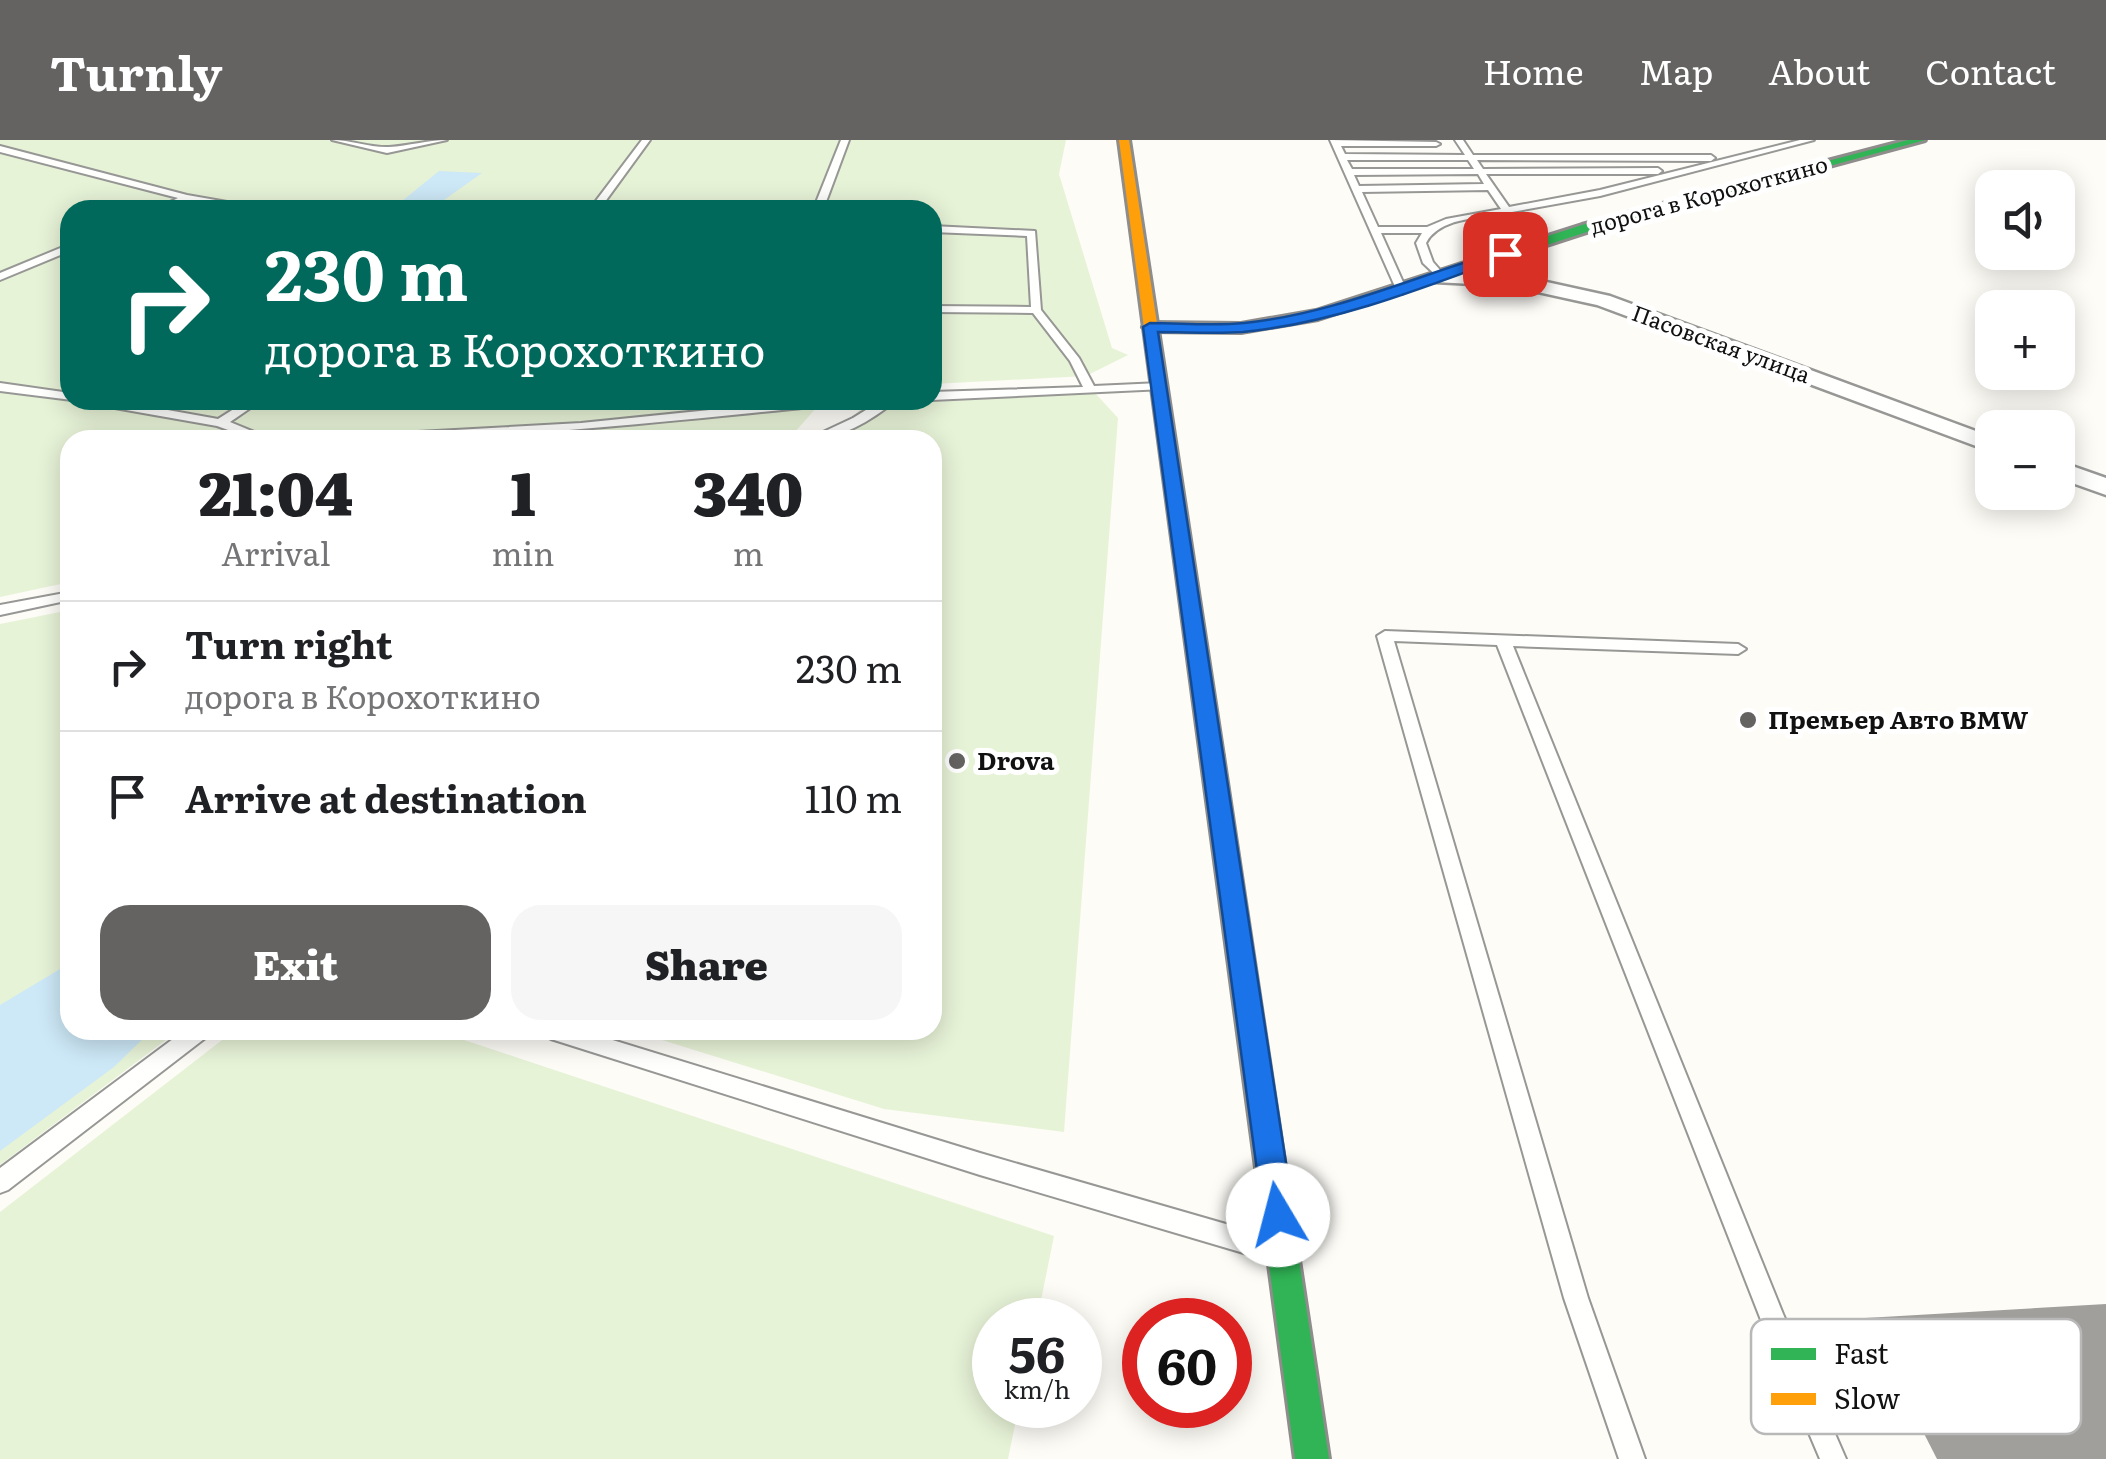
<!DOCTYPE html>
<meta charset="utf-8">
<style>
:root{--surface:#fff;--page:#f6f6f6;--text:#202124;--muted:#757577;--line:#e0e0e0;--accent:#646362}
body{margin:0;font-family:Literata,serif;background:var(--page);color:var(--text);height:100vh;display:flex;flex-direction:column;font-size:38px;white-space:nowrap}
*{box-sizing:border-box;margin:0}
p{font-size:32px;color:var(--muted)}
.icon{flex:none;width:55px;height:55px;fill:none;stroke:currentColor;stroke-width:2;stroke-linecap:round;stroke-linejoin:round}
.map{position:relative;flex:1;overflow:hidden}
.drawer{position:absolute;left:60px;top:290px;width:882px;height:610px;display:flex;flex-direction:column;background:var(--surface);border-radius:30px;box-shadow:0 5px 25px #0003}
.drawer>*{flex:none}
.top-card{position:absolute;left:60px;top:60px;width:882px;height:210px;border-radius:30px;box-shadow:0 5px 25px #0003;background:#00695c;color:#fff;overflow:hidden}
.fabs{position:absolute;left:1975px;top:30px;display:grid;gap:20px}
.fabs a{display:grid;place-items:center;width:100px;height:100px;border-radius:20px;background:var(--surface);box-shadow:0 5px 25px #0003;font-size:50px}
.speed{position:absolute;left:972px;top:1158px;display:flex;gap:20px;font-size:50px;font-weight:700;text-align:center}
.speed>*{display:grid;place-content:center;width:130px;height:130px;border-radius:50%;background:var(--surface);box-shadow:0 5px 25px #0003;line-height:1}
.speed small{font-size:25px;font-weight:400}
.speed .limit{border:15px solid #d22;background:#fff;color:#111}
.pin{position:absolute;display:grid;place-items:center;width:85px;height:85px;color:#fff;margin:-42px;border-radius:20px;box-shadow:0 5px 15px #0006}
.me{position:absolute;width:110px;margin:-55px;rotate:352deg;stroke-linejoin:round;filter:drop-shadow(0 0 8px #0008)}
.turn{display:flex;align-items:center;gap:35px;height:210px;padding:0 40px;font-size:45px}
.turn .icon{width:130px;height:130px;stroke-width:2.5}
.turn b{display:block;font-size:70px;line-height:85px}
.eta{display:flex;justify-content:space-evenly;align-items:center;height:170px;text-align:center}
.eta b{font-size:60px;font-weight:800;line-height:70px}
.cta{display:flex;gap:20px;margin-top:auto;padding:20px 40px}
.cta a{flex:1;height:115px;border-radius:30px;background:var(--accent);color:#fff;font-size:40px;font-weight:800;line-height:115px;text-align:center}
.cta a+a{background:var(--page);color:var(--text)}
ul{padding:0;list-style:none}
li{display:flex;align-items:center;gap:30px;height:130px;padding:0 40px;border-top:2px solid var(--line)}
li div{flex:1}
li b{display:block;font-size:38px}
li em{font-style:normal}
header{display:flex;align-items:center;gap:60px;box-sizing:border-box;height:140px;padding:0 50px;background:var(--accent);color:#fff}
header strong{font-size:48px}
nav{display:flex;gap:55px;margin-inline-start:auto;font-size:35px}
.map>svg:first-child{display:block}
.green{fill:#e7f3d7}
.water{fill:#cde8f7}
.building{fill:#a19f9c}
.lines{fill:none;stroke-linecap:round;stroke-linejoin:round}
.lane-casing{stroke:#979795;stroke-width:4}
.street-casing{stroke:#979795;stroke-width:5}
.fast-casing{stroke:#8e8d8b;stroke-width:6}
.slow-casing{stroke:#8e8d8b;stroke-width:6}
.lane{fill:#fffffe;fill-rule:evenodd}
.street{fill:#fffffe;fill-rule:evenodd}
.fast{fill:#30b455;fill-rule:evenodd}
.slow{fill:#ff9f0a;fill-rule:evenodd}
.route{fill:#1a73e8;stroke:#114b97;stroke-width:2.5}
.poi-dot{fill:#646362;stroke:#fff;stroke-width:4}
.labels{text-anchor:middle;stroke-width:10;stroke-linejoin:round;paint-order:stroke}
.far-street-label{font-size:22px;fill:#111;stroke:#fff}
.poi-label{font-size:25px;font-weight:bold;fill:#111;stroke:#fff;text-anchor:start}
.key{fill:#fff;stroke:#b8b8b8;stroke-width:2.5}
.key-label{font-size:28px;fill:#111}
</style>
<header>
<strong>Turnly</strong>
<nav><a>Home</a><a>Map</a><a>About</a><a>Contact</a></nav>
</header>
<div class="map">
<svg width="2106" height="1319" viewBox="0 0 2106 1319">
<rect width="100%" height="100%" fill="#fdfcf7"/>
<path class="green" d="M 0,0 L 1066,0 L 1059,34 L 1112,208 L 1128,215 L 1086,236 L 933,244 L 932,70 L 70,70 L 70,260 L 823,260 L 795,292 L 754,300 L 70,300 L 70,442 L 0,457 Z
M 1095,253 L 1118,278 L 1064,992 L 884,969 L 630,890 L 932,890 L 932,300 L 831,300 L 863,266 Z
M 70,470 L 70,890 L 179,890 L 0,1025 L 0,484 Z
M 235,890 L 434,890 L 1054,1096 L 1037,1180 L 995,1180 L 995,1265 L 1019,1265 L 1008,1319 L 0,1319 L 0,1072 Z"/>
<path class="water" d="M 439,31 L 482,33 L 430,70 L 391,70 Z
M 70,823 L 70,890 L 152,890 L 114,927 L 0,1011 L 0,865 Z"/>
<path class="building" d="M 2106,1164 L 2106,1319 L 1937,1319 L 1865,1178 Z"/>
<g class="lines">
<defs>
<path id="lane" d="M 332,0 C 351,0 371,8 389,7 C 409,6 427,0 447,0 L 387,13 Z
M 642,0 L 650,0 L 599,70 L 589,70 Z
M 841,0 L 849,0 L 823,70 L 813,70 Z
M 1330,0 L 1436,2 L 1440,4 L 1436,6 L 1341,6 L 1345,14 L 1465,15 L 1455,0 L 1463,0 L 1473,15 L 1711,15 L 1715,18 L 1711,21 L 1477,20 L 1483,29 L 1658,28 L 1662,31 L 1658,34 L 1486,34 L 1509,67 L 1600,50 L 1800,0 L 1814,0 L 1600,56 L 1512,72 L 1526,93 L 1541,100 L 1541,104 C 1522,104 1514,89 1504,74 C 1478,78 1439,78 1426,103 L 1433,122 L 1447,138 L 1442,141 L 1423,123 L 1416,103 L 1422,93 L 1381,93 L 1407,151 L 1402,154 L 1397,151 ZM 1347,20 L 1468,20 L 1474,29 L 1352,29 ZM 1478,34 L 1484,44 L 1359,46 L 1354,35 ZM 1488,50 L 1501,69 L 1446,79 L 1427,87 L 1378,87 L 1362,52 Z
M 0,6 L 187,55 L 273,70 C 245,70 220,63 193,62 C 180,61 168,70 154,70 L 178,58 L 0,12 Z
M 932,86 L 1035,91 L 1041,170 L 1079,218 L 1094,246 L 1160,243 L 1164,245 L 1164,249 L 932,260 L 932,252 L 1083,247 L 1070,221 L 1033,173 L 932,172 L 932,166 L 1031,167 L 1027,96 L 932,92 Z
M 70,104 L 70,111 L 0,140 L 0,133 Z
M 0,243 L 70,253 L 72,260 L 0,251 Z
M 86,260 L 112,260 L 218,279 L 248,260 L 262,260 L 230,282 L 274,300 L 256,300 L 217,286 L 92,264 Z
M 807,260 L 847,260 L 841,264 C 673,281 507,300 338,300 L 344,296 L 581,283 Z
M 882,260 L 896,260 C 872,281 838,300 806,300 L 853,278 Z
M 70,452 L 70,460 L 0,475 L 0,465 Z
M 1385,491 L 1738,504 L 1746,509 L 1738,514 L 1513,506 L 1783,1174 L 1846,1319 L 1820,1319 L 1761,1180 L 1497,505 L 1394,501 L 1588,1158 L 1645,1319 L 1619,1319 L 1564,1158 L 1377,496 Z
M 185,890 L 211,890 L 208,896 L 8,1050 L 0,1053 L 0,1028 Z
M 541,890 L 580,890 L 980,1013 L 1264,1095 L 1272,1099 L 1276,1107 L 1272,1115 L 1264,1119 L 980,1035 L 551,899 L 544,896 Z"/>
<path id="street" d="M 1442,132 L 1510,134 L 1610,156 L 1992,297 L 1992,312 L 1597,165 L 1510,146 L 1435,142 L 1435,134 Z
M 2058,321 L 2106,338 L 2106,355 L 2058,338 Z"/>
<path id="fast" d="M 1908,0 L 1925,0 L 1590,91 L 1318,179 L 1241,192 L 1150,191 L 1143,187 L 1150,183 L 1241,184 L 1316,171 L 1582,85 Z
M 1212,608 L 1223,616 L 1329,1319 L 1295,1319 L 1201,616 Z"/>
<path id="slow" d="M 1119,0 L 1129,0 L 1223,616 L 1212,624 L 1201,616 Z"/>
</defs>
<use href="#lane" class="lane-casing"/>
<use href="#street" class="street-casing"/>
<use href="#fast" class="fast-casing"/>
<use href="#slow" class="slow-casing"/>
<use href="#lane" class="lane"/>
<use href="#street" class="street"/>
<use href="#fast" class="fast"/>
<use href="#slow" class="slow"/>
</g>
<path class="route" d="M 1505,110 L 1511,114 L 1509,116 C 1423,148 1335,183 1243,192 C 1215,194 1186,192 1158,192 L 1294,1075 L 1289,1086 L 1278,1090 L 1268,1086 L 1263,1075 L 1143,187 L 1150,183 C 1181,183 1213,186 1244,183 C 1335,174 1417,135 1505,110 Z"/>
<g class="poi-dot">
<circle cx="1748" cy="580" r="10"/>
<circle cx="957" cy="621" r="10"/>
</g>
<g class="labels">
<g class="far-street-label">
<text transform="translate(1709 55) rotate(-15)" y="8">дорога в Корохоткино</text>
<text transform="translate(1721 204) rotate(20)" y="8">Пасовская улица</text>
</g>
<g class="poi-label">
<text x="1768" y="589">Премьер Авто BMW</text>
<text x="977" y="630">Drova</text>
</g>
</g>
<rect x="1751" y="1179" width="330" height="115" rx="15" class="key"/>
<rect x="1771" y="1208" width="45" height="12" fill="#30b455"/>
<rect x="1771" y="1253" width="45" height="12" fill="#ff9f0a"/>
<g class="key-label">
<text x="1834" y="1224">Fast</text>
<text x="1834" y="1269">Slow</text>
</g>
</svg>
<div class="fabs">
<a><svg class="icon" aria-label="sound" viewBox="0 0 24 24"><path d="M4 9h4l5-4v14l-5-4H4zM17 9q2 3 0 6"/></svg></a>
<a>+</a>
<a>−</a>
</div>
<div class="speed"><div>56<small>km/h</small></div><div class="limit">60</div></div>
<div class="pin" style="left:1505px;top:114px;background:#d93025"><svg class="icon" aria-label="arrive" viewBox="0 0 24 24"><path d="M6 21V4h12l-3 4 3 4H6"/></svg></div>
<svg class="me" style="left:1278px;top:1075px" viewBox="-20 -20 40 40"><circle r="19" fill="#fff"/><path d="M0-13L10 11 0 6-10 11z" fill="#1a73e8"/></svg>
<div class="top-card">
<div class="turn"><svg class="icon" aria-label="right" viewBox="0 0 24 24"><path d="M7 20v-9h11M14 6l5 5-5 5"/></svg><div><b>230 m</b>дорога в Корохоткино</div></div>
</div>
<section class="drawer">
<div class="eta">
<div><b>21:04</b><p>Arrival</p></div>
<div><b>1</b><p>min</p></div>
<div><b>340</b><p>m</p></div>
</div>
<ul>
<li><svg class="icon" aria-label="right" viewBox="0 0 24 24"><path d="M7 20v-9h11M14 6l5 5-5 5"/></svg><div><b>Turn right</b><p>дорога в Корохоткино</p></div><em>230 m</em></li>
<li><svg class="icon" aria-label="arrive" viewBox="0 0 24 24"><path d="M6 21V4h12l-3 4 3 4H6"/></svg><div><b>Arrive at destination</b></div><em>110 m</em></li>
</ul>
<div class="cta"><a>Exit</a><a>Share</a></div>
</section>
</div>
